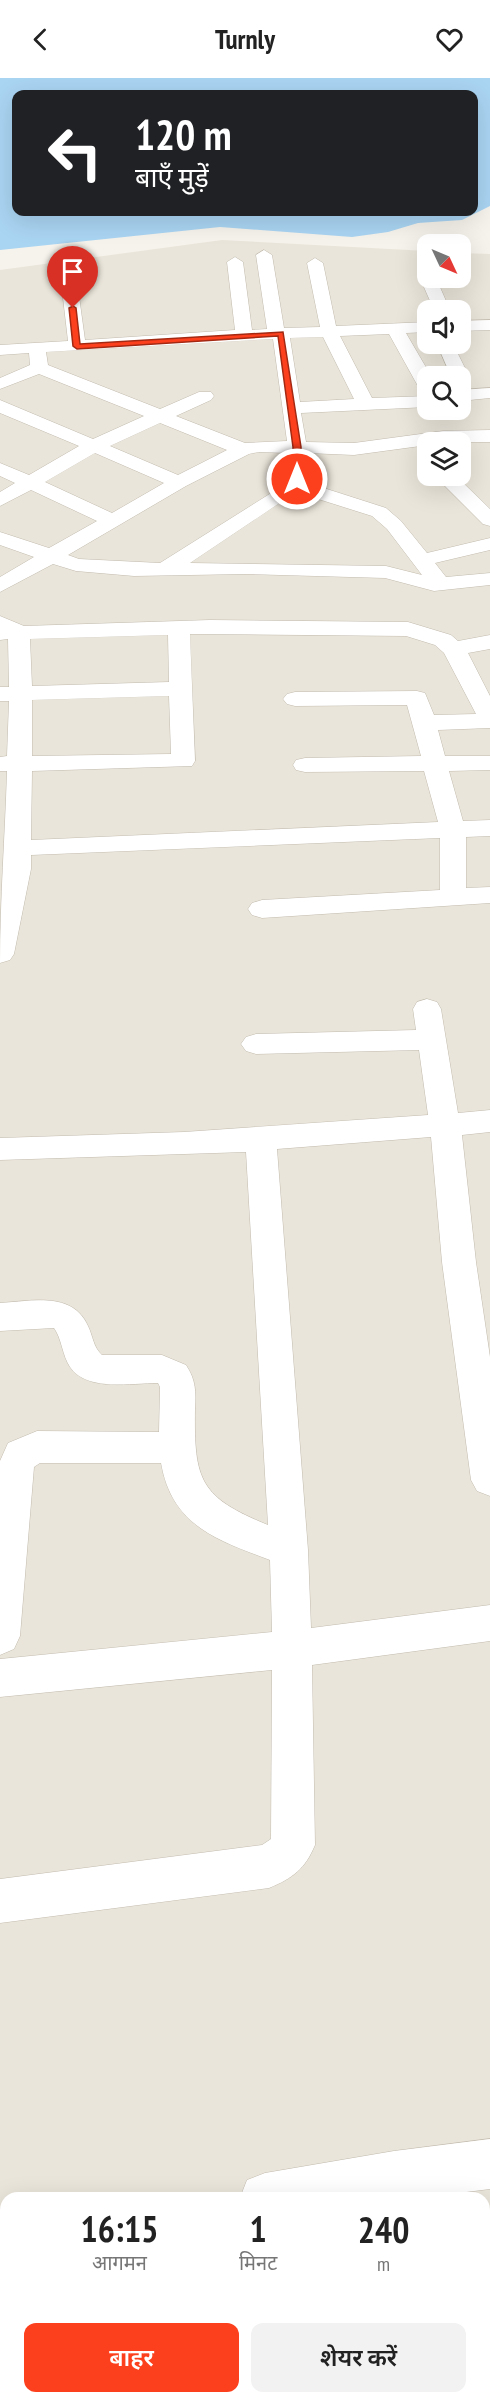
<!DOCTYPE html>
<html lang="hi">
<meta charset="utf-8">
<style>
:root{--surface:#fff;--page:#f2f2f2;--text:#222;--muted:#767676;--accent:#fc3f1d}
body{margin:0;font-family:"PT Sans Narrow","Noto Sans Devanagari",sans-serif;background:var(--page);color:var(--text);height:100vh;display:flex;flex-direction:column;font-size:22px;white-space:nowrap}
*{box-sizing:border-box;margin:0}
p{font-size:20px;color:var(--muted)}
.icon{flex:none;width:33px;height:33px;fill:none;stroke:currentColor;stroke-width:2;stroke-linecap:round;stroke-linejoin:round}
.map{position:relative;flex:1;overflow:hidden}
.drawer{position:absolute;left:0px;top:2114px;width:490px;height:212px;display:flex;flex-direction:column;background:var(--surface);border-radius:18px 18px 0 0;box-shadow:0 6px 24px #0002}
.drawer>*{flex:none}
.top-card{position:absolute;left:12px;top:12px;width:466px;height:126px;border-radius:12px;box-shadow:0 6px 24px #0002;background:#202124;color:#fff;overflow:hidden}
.needle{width:39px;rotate:134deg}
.fabs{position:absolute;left:417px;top:156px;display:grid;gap:12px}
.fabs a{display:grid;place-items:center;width:54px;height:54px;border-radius:12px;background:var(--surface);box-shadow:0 6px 24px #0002;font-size:30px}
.pin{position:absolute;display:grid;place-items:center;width:51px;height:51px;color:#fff;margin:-62px -26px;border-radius:50% 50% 50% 0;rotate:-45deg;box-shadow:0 0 6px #0007}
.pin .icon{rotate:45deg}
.me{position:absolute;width:66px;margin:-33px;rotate:0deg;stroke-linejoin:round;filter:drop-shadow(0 0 4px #0008)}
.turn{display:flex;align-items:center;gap:21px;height:126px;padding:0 24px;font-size:27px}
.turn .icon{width:78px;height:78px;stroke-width:2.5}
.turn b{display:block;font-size:42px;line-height:51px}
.eta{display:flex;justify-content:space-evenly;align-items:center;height:102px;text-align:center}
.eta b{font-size:36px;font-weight:600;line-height:42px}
.action{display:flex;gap:12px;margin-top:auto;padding:12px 24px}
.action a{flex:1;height:69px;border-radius:12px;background:var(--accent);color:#fff;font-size:24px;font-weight:600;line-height:69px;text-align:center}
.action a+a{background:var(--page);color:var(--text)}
header{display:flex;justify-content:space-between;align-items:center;height:78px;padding:0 24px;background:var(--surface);font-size:27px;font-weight:600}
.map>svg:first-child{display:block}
.residential{fill:#eae5da;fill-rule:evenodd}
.water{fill:#a9d4f2;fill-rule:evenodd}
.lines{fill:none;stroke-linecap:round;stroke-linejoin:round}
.minor-casing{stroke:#c2bbae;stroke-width:1}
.minor{fill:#fff;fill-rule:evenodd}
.route{fill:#fc3f1d;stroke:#a42913;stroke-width:1.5}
</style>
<header><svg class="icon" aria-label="back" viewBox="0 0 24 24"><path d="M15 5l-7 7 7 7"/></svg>Turnly<svg class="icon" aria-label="heart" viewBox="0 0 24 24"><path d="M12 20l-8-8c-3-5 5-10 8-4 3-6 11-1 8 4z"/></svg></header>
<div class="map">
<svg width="490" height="2324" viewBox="0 0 490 2324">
<rect width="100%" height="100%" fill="#f6f3ec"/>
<path class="residential" d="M 222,162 L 427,173 L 428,200 L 460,200 L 461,175 L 490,176 L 490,2324 L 0,2324 L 0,192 ZM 428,232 L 460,232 L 460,266 L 428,266 ZM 428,298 L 460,298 L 460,332 L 428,332 ZM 428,364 L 460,364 L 460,398 L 428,398 ZM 6,2120 L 484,2120 L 484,2319 L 6,2319 Z"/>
<path class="water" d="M 0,0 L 490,0 L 490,128 L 462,142 L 418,145 L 388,154 L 352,159 L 220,149 L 0,172 ZM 16,16 L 474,16 L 474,134 L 16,134 Z"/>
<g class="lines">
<defs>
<path id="minor" d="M 264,172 L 272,177 L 284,250 L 320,249 L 307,185 L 315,180 L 323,185 L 336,248 L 428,244 L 428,254 L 406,255 L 431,298 L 428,298 L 428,315 L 419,310 L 389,256 L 340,258 L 372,320 L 428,318 L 428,329 L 301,335 L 306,364 L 354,365 L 443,353 L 490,352 L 490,364 L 428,364 L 428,367 L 354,377 L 307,375 L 305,404 L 386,430 L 401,443 L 427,475 L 490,460 L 490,472 L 435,485 L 446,499 L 490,495 L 490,507 L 434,513 L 385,500 L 246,496 L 134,498 L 76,493 L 53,486 L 0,514 L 0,499 L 34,479 L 0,467 L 0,454 L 49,470 L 97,443 L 31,412 L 0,428 L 0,414 L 15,405 L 0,398 L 0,385 L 29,397 L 79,368 L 0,335 L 0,322 L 93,361 L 144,338 L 39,296 L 0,311 L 0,300 L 30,287 L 29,275 L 0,277 L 0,267 L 68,263 L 62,211 L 70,206 L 78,211 L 85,262 L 235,252 L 227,184 L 235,179 L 243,184 L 252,252 L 267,251 L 256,177 ZM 323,259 L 354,321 L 300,324 L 290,260 ZM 273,261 L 287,363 L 245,365 L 176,338 L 211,322 L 214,318 L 211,314 L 199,314 L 160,331 L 48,287 L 46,274 ZM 160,345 L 227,372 L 178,397 L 110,368 ZM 259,374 L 287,375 L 287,400 L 276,412 L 160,485 L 79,481 L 68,477 L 186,408 L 249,376 ZM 95,375 L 164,405 L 112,435 L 45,404 ZM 296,414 L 372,438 L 387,451 L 422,497 L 386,488 L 190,485 Z
M 428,195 L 428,200 L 436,200 L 450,232 L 434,232 L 420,200 Z
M 490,242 L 490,252 L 460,253 L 460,243 Z
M 437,266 L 453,266 L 469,298 L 466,302 L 460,303 L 460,298 L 451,298 Z
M 490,310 L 490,320 L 460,323 L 460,312 Z
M 435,398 L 456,398 L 490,431 L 490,448 L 483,446 Z
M 0,538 L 24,548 L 210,542 L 408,544 L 451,557 L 458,563 L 490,557 L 490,571 L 468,575 L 490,618 L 490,650 L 438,652 L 445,678 L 490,678 L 490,692 L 449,693 L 463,743 L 490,742 L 490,758 L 466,759 L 466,810 L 490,809 L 490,825 L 262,840 L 252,837 L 248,831 L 252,825 L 262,822 L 440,812 L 440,760 L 31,777 L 31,791 L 14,876 L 10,882 L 0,885 C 0,821 5,758 7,693 L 0,693 L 0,679 L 7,678 L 9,623 L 0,623 L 0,609 L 9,609 L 8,561 L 0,562 ZM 190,556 L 406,558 L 435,567 L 444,575 L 476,636 L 434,637 L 425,615 L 417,613 L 295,614 L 287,616 L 283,621 L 287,626 L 295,628 L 407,627 L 421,678 L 305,680 L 296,682 L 293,687 L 296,692 L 305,694 L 424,693 L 438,744 L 31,762 L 32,693 L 192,688 L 195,683 ZM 168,557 L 169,604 L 32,608 L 30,561 ZM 169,618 L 171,676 L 32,678 L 32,622 Z
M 427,921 L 437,924 L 441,931 L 458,1035 L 490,1032 L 490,1054 L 462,1057 L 476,1184 L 490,1279 L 490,1418 L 477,1413 L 471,1402 L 442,1184 L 431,1059 L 277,1071 L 308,1472 L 311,1550 L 490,1527 L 490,1563 L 312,1587 L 315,1767 C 305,1791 293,1800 269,1810 L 0,1845 L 0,1801 L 262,1767 L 271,1761 L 272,1592 L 0,1619 L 0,1581 L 272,1554 L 270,1482 C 217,1462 172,1448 161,1385 L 40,1385 L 34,1389 L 20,1558 L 14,1571 L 0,1577 L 0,1383 L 8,1365 L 37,1353 L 159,1354 L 160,1309 L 158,1305 C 132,1305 87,1314 70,1289 C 62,1277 62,1261 54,1250 L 0,1253 L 0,1225 C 31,1223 73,1213 88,1248 C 93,1258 93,1269 102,1277 L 162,1277 L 186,1287 C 196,1302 196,1314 195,1331 C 194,1403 200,1419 268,1447 L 246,1074 L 0,1082 L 0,1060 L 184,1054 L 428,1037 L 419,972 L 256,976 L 246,973 L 241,966 L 246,959 L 256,956 L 416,952 L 413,931 L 417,924 Z
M 490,2061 L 490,2111 L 419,2120 L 240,2120 L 247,2102 L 265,2095 L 394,2073 Z
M 0,2135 L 6,2135 L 6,2185 L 0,2185 Z
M 6,2298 L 6,2319 L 47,2319 L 46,2324 L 0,2324 L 0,2303 Z
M 254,2319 L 308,2319 L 308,2324 L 254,2324 Z"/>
</defs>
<use href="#minor" class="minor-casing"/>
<use href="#minor" class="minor"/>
</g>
<path class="route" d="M 73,228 L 76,230 L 80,266 L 283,254 L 301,369 L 300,403 L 293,401 L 293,369 L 278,258 L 77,271 L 73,268 L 69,230 Z"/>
</svg>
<div class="fabs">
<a><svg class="needle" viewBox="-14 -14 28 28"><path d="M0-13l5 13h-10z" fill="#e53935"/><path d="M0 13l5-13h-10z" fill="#767676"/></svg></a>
<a><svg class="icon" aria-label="sound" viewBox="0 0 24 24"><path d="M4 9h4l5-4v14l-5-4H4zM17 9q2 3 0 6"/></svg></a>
<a><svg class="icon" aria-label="search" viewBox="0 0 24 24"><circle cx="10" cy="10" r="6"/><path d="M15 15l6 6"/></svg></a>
<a><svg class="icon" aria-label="layers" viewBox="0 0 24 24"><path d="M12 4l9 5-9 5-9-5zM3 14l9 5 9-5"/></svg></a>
</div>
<div class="pin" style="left:73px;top:230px;background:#d93025"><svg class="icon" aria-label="arrive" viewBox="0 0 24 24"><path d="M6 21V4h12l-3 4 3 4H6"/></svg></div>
<svg class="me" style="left:297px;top:401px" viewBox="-20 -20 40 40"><circle r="17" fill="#fc3f1d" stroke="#fff" stroke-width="3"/><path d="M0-11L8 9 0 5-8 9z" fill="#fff"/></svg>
<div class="top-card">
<div class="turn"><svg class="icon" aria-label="left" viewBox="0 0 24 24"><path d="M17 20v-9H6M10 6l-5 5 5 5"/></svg><div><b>120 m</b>बाएँ मुड़ें</div></div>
</div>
<section class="drawer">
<div class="eta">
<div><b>16:15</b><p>आगमन</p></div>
<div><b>1</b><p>मिनट</p></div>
<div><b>240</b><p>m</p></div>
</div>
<div class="action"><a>बाहर</a><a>शेयर करें</a></div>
</section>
</div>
